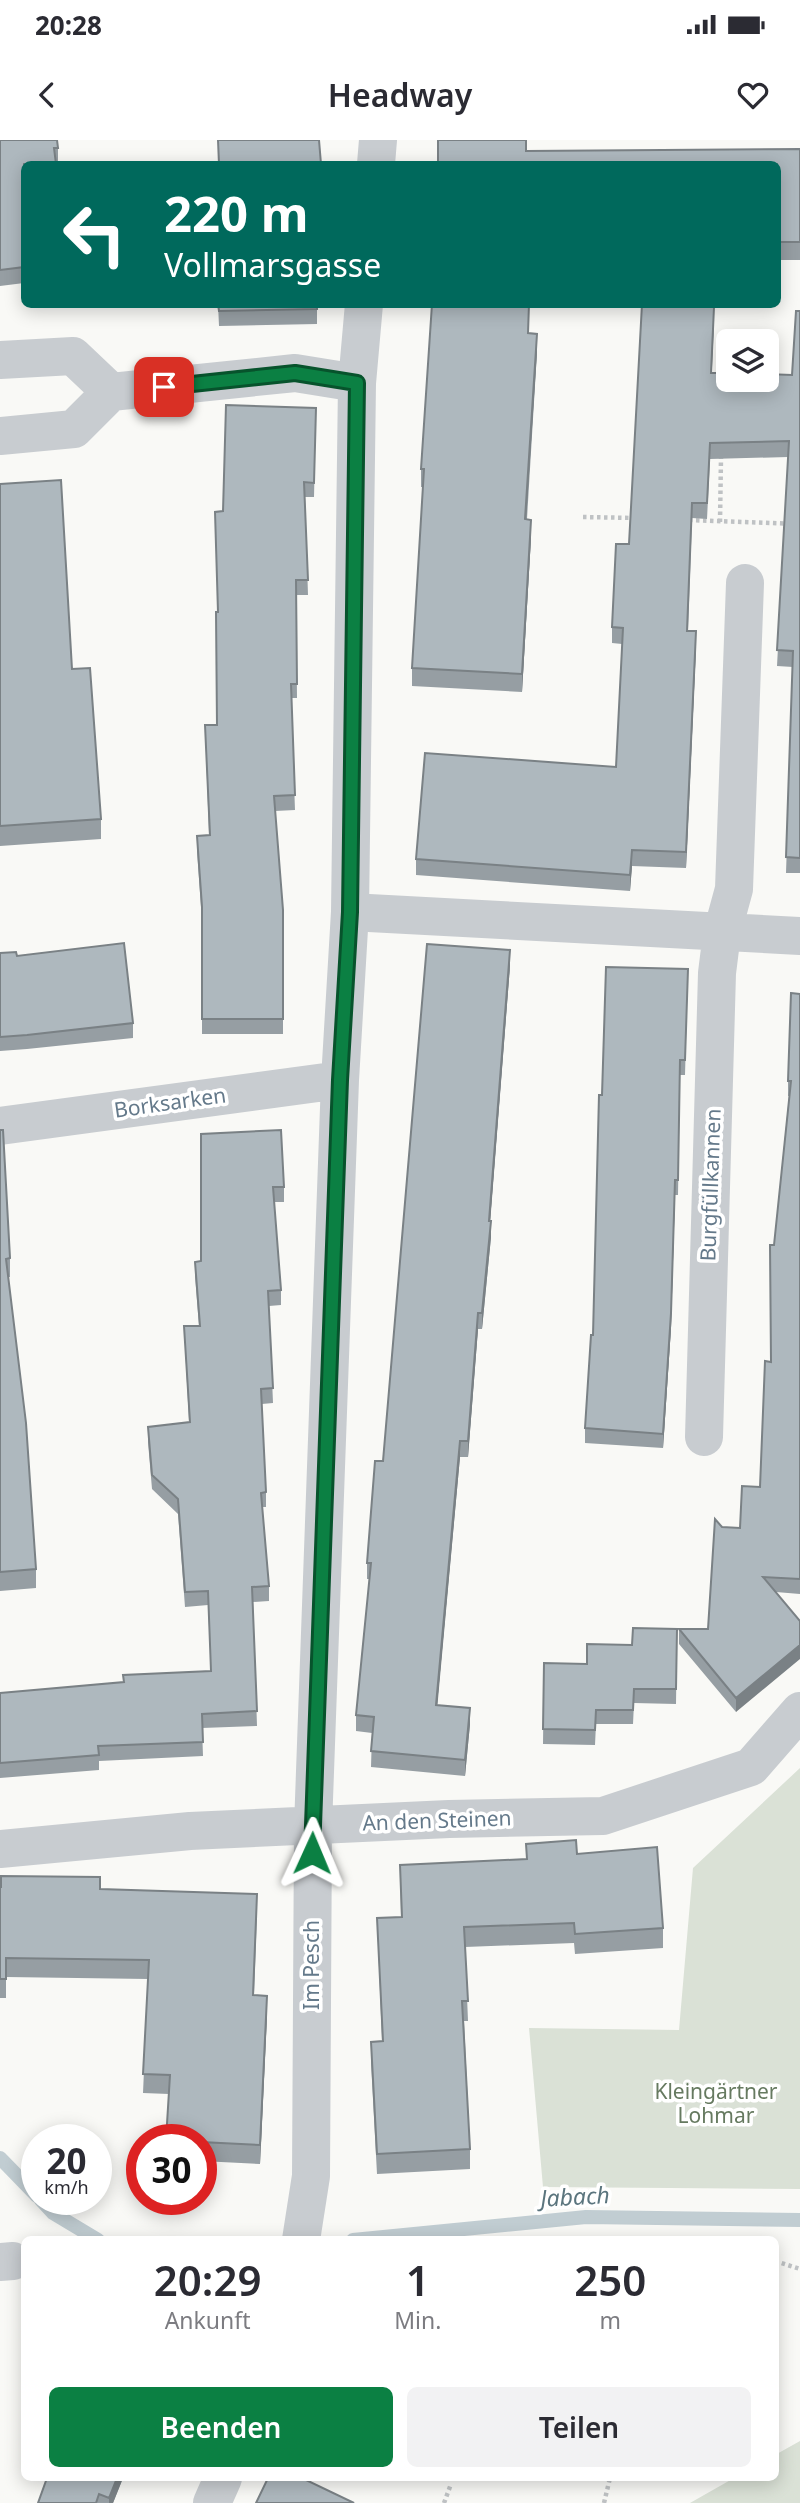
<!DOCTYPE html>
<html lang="de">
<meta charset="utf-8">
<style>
:root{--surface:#fff;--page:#f2f2f3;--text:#2b2b33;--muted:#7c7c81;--accent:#0b8043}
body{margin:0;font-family:"Noto Sans",sans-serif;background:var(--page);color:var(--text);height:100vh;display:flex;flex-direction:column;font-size:26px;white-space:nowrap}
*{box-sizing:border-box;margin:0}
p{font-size:23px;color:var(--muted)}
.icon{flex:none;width:38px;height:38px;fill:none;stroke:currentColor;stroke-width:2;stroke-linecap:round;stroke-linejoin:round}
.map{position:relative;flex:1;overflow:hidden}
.panel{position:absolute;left:21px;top:2096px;width:758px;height:245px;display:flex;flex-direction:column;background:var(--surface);border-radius:10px;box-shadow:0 4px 18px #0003}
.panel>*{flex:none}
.banner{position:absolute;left:21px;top:21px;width:760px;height:147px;border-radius:10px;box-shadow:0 4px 18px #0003;background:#00695c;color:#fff;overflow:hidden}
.tools{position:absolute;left:716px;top:189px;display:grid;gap:14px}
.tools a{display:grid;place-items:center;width:63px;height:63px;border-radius:10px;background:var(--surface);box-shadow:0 4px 18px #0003;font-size:35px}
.speed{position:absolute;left:21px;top:1984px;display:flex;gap:14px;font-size:35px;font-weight:700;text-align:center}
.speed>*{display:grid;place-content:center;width:91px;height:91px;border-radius:50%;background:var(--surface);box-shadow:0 4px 18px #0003;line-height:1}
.speed small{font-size:18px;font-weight:400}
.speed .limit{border:10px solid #d22;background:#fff;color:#111}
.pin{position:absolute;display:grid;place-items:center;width:60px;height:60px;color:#fff;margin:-30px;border-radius:14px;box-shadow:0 4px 10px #0006}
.me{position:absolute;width:77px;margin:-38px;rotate:1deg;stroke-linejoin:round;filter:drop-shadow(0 0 5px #0008)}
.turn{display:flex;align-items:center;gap:24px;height:147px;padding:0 28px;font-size:32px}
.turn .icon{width:91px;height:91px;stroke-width:2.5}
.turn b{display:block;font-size:49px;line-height:60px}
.eta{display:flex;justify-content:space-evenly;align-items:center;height:119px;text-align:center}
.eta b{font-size:42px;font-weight:600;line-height:49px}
.cta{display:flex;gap:14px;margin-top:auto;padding:14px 28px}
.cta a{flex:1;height:80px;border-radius:10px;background:var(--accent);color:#fff;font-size:28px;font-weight:600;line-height:80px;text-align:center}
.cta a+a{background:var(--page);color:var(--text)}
.status{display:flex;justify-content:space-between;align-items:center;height:49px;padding:0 35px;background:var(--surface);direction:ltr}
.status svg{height:19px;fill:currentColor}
header{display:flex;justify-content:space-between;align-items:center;height:91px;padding:0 28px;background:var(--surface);font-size:32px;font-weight:600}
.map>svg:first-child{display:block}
.green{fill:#dae1d6}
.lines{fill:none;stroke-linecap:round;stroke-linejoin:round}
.stream{stroke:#c1cdd2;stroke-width:14}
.path{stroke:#bfc2c4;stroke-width:4.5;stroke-dasharray:3.5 3.5;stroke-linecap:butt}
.street{stroke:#c8ccd0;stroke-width:38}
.wall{fill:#969ea3}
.shaded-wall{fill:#7a8185}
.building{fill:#aeb8be;stroke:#7a8185;stroke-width:2}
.route-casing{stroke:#07532c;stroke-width:18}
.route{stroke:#0b8043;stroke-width:12}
.labels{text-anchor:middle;stroke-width:7;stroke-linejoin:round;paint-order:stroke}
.street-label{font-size:21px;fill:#64798a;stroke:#fff}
.park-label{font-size:21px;fill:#667a60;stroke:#fff}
.water-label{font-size:23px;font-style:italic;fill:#5b757e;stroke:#fff}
</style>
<div class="status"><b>20:28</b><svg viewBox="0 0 49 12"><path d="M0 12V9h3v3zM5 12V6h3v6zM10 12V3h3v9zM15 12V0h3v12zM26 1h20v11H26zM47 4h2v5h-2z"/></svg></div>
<header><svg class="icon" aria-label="back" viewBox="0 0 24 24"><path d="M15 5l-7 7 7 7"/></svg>Headway<svg class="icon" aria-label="heart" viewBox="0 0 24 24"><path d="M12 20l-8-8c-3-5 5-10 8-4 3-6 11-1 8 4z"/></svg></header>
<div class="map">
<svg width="800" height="2363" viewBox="0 0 800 2363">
<rect width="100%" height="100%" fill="#f9f9f6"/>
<path class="green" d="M 800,1628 L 800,2049 L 543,2047 L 529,1888 L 679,1890 L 693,1728 Z
M 800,2301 L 800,2363 L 690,2363 L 734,2338 L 775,2338 L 775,2315 Z"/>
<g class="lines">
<path class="stream" d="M 0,2018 L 37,2056
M 41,2060 L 53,2073 L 98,2100
M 353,2100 L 586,2077 L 800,2080"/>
<path class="path" d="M 583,377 L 635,378
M 689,380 L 800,384
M 720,382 L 721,318
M 775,2121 L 800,2129
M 444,2363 L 451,2344
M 604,2363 L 610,2338"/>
<path class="street" d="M 376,24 L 378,0
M 0,220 L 73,216 L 111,252 L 74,289 L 0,296
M 111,252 L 295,233 L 357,243
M 350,772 L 800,796
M 0,986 L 340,940
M 704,1297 L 717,833 L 722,793 L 734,749 L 745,443
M 0,1709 L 190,1691 L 449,1679 L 603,1676 L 751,1627 L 800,1571
M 301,2100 L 311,2036 L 313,1687 L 340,940 L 350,772 L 357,243 L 364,164
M 0,2122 L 13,2121
M 212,2363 L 223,2338"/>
</g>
<path class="wall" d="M 0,0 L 58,8 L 58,24 L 24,24 L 24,143 L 0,146 Z
M 800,9 L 800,120 L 777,120 L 777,24 L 438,24 L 526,11 Z
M 218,164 L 317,164 L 317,184 L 219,186 Z
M 800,171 L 800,733 L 786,733 L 793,527 L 777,526 L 788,317 L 710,319 L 707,379 L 692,378 L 688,491 L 696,507 L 686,728 L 632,726 L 630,751 L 416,735 L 416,719 L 616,627 L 622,504 L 612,503 L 612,487 L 629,404 L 714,183 L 711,233 L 792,235 Z
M 528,193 L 537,212 L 527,379 L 531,398 L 522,552 L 412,546 L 412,528 L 423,347 L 421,347 L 421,329 Z
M 316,268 L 314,357 L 305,357 L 308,455 L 296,455 L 297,558 L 291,558 L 295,670 L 275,671 L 283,770 L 283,894 L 202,894 L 202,781 L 197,711 L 197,696 L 209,695 L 205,585 L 217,585 L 217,472 L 223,371 Z
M 0,344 L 72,529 L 101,679 L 101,699 L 0,706 Z
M 0,813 L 17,816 L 133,883 L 133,898 L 27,909 L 0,911 Z
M 510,826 L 490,1081 L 491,1097 L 482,1189 L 478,1189 L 468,1317 L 460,1317 L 437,1565 L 470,1584 L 465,1636 L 371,1627 L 372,1593 L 356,1591 L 356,1575 L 370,1439 L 367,1439 L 367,1423 Z
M 688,829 L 685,935 L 680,935 L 678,1055 L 675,1055 L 671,1188 L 663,1308 L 585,1303 L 585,1288 L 593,1195 L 602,955 Z
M 800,854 L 800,1454 L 776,1452 L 736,1572 L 679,1504 L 679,1489 L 708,1489 L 722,1387 L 740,1388 L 760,1347 L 771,1222 L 774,1105 L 789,956 L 788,956 L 788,941 Z
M 0,990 L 10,1118 L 10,1137 L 8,1137 L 36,1429 L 36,1448 L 0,1451 Z
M 201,994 L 284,1047 L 284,1062 L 274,1062 L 281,1150 L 281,1165 L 269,1166 L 273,1263 L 262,1264 L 266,1352 L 266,1367 L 262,1367 L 269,1446 L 269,1461 L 253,1462 L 257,1586 L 202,1588 L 203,1616 L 99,1621 L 99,1630 L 0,1638 L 0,1553 L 123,1542 L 211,1531 L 208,1465 L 185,1467 L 178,1374 L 152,1349 L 148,1302 L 148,1287 L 189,1282 L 184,1186 L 199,1186 L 195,1136 L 195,1122 L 201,1121 Z
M 677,1489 L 676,1564 L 634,1563 L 633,1584 L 596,1584 L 595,1605 L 543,1604 L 544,1523 L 587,1524 L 632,1505 Z
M 526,1704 L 577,1714 L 663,1788 L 663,1808 L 575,1814 L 574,1803 L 465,1807 L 468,1881 L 464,1881 L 470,2009 L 470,2029 L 377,2034 L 371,1922 L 371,1902 L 382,1901 L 377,1778 L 401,1777 L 400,1725 L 526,1719 Z
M 0,1747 L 100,1749 L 257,1773 L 254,1855 L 267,1875 L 260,2024 L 201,2021 L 201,2000 L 169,1954 L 143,1953 L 148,1839 L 6,1837 L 6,1858 L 0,1858 Z
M 123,2338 L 113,2363 L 38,2363 Z"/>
<path class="shaded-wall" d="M 714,167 L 714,183 L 711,249 L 711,233 Z
M 537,194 L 537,212 L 525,397 L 525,379 Z
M 531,380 L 531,398 L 522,552 L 522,534 Z
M 696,491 L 696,507 L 686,728 L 686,712 Z
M 632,710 L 632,726 L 630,751 L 630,735 Z
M 510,810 L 510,826 L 489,1097 L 489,1081 Z
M 675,1055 L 671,1188 L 663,1308 L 663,1294 Z
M 491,1081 L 491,1097 L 482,1189 L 482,1173 Z
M 478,1173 L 478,1189 L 468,1317 L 468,1301 Z
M 460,1301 L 460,1317 L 436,1581 L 436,1565 Z
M 800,1505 L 800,1519 L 736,1572 L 736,1558 Z
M 470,1568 L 470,1584 L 465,1636 L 465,1620 Z
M 267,1856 L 267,1875 L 260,2024 L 260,2005 Z
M 117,2338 L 123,2338 L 113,2363 L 109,2363 L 109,2358 Z"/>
<path class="building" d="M 0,0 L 57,0 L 58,8 L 54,8 L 56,24 L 24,24 L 24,127 L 0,130 Z
M 218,0 L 319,0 L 321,24 L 219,24 Z
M 438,0 L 526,0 L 526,11 L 800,9 L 800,102 L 777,102 L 777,24 L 438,24 Z
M 218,164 L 317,164 L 317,169 L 219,171 Z
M 432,164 L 529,164 L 528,193 L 537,194 L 525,379 L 531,380 L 522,534 L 412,528 L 424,329 L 421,329 Z
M 642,164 L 714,167 L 711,233 L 728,233 L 728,240 L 766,240 L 766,234 L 792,235 L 796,171 L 800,171 L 800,718 L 786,717 L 793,511 L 777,510 L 789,301 L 710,303 L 707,363 L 692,363 L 687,491 L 696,491 L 686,712 L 632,710 L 630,735 L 416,719 L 425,613 L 616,627 L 623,488 L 612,487 L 616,404 L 629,404 Z
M 226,265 L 316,268 L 314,343 L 304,342 L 308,440 L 296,440 L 297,544 L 291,544 L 295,655 L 274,656 L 283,770 L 283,879 L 202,879 L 202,767 L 197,696 L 210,695 L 205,585 L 217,585 L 216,472 L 218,472 L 215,372 L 223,371 Z
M 61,340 L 72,529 L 90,528 L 101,679 L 0,686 L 0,344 Z
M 124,803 L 133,883 L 27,895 L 0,897 L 0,813 L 16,812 L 17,816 Z
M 427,804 L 510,810 L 489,1081 L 491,1081 L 482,1173 L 478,1173 L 468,1301 L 460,1301 L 436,1565 L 470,1568 L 465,1620 L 371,1611 L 374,1577 L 356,1575 L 371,1423 L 367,1423 L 375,1321 L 383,1321 Z
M 606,827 L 688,829 L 685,920 L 680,920 L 678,1040 L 675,1040 L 671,1173 L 663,1294 L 585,1288 L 591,1195 L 593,1195 L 599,955 L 602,955 Z
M 791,853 L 800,854 L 800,1439 L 763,1437 L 800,1481 L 800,1505 L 736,1558 L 679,1489 L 708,1489 L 715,1379 L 722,1387 L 740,1388 L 742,1346 L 760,1347 L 765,1221 L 771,1222 L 770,1105 L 774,1105 L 791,941 L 788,941 Z
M 0,990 L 3,990 L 10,1118 L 6,1119 L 26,1283 L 36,1429 L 0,1432 Z
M 281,990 L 284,1047 L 273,1047 L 281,1150 L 268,1151 L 273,1248 L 261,1249 L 266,1352 L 261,1353 L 269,1446 L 252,1447 L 257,1571 L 202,1574 L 203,1602 L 98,1606 L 99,1615 L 0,1623 L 0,1553 L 124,1542 L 123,1535 L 211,1531 L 208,1451 L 185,1452 L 178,1359 L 152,1335 L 148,1287 L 190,1282 L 184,1186 L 200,1186 L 195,1122 L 201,1121 L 201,994 Z
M 633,1488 L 677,1489 L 676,1549 L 634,1549 L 633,1570 L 596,1570 L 595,1590 L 543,1589 L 544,1523 L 587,1524 L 587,1504 L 632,1505 Z
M 576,1700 L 577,1714 L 657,1707 L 663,1788 L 575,1794 L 574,1783 L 464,1787 L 468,1861 L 462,1861 L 470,2009 L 377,2014 L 371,1902 L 383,1901 L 377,1778 L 402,1777 L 400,1725 L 527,1719 L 526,1704 Z
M 1,1736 L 100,1737 L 100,1749 L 257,1754 L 253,1855 L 267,1856 L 260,2005 L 201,2002 L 201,2000 L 166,2000 L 170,1935 L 143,1934 L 149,1820 L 6,1818 L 6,1839 L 0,1839 L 0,1747 L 1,1747 Z
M 47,2338 L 117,2338 L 109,2358 L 99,2354 L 96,2363 L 38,2363 Z
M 268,2338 L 302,2338 L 354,2363 L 256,2363 Z"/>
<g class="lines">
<defs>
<path id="route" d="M 164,247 L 295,233 L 357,243 L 350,772 L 340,940 L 312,1713"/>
</defs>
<use href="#route" class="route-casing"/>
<use href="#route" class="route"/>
</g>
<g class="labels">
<g class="street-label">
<text transform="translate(170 963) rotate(-8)" y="7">Borksarken</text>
<text transform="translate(711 1045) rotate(-88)" y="7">Burgfüllkannen</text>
<text transform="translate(437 1681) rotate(-2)" y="7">An den Steinen</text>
<text transform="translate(312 1825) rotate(-90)" y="7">Im Pesch</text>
</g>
<g class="park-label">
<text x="716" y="1959">Kleingärtner<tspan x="716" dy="24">Lohmar</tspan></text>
</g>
<g class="water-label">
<text transform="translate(575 2057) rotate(-3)" y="8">Jabach</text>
</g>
</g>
</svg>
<div class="tools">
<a><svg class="icon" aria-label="layers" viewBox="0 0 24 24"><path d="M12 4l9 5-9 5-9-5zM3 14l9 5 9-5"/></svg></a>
</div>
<div class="speed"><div>20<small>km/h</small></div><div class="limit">30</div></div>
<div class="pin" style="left:164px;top:247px;background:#d93025"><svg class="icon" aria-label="arrive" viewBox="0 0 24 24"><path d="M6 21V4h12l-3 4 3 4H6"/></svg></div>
<svg class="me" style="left:312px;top:1713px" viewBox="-20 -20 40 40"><path d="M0-17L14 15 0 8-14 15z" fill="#0b8043" stroke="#fff" stroke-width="4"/></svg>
<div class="banner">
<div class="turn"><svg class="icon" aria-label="left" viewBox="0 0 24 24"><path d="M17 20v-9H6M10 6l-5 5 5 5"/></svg><div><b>220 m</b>Vollmarsgasse</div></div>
</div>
<section class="panel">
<div class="eta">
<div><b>20:29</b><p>Ankunft</p></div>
<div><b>1</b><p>Min.</p></div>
<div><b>250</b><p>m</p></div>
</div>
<div class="cta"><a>Beenden</a><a>Teilen</a></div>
</section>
</div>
